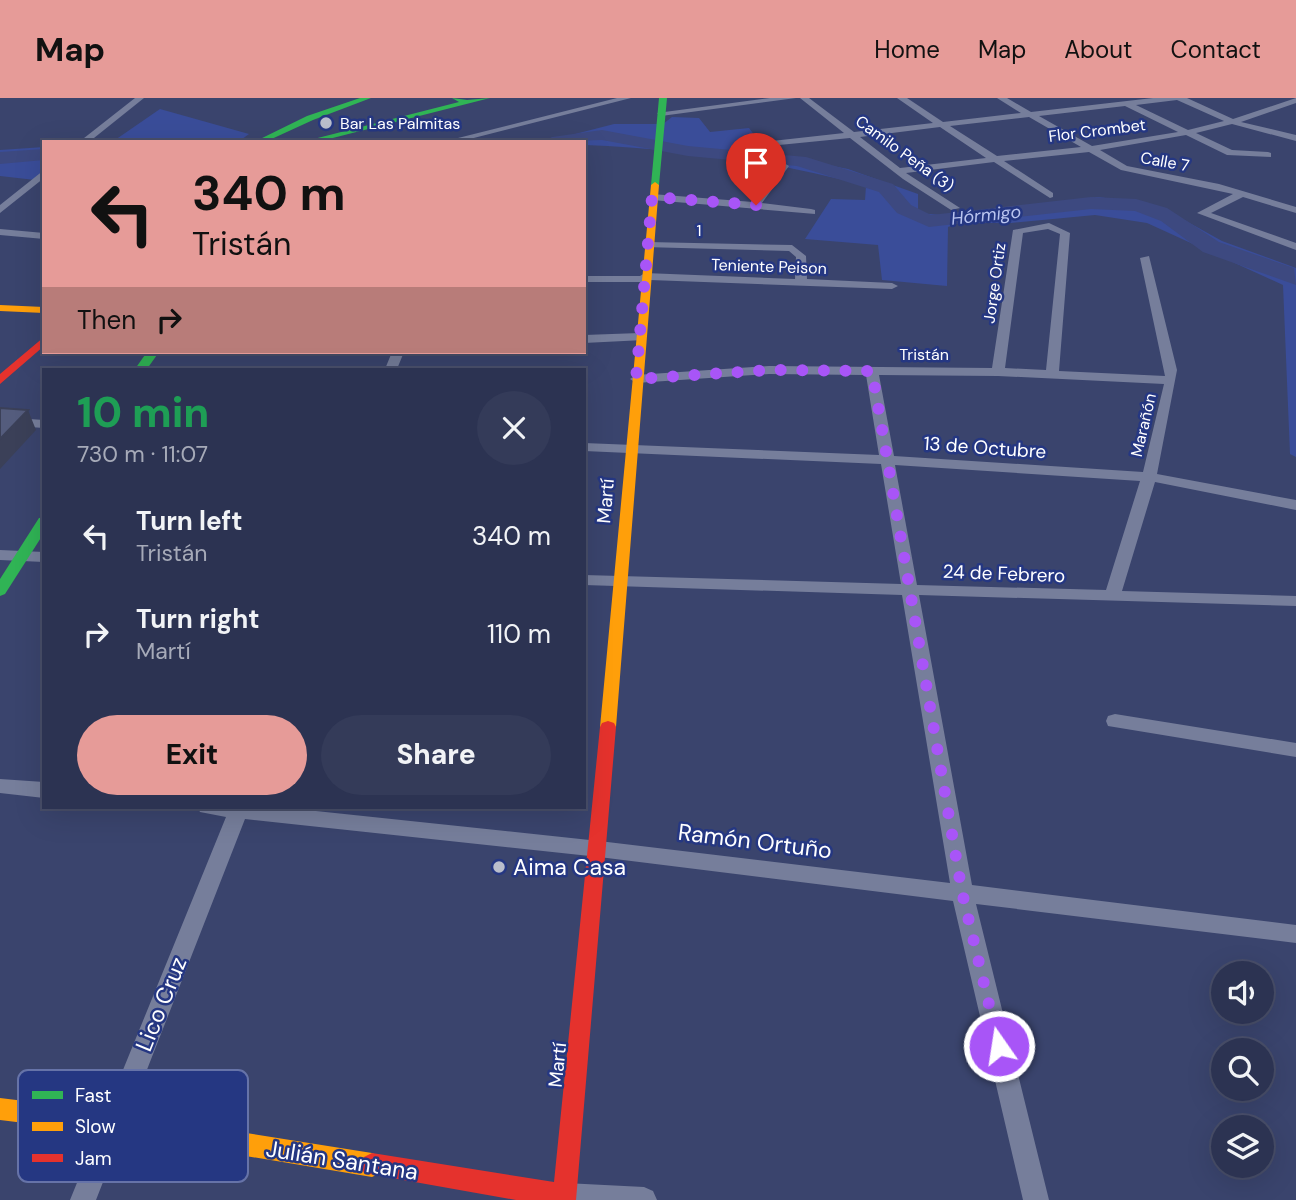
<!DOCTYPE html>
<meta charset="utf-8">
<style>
:root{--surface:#2c3352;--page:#343b59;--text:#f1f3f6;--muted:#a6aab8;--line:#484e69;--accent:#e69b98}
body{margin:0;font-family:"DM Sans",sans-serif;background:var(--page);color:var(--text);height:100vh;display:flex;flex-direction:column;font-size:26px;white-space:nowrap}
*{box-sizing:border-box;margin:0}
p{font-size:23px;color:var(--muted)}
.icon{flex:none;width:38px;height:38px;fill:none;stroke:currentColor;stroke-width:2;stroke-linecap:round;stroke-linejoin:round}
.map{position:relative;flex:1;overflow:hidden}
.drawer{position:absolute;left:42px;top:270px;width:544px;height:441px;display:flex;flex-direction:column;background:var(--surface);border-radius:0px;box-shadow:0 7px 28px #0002,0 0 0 2px var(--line)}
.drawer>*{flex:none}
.banner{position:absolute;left:42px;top:42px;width:544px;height:214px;border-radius:0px;box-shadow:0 7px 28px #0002,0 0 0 2px var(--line);background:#e69b98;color:#111;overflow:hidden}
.fabs{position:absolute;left:1211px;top:863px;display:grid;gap:14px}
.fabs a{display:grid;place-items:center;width:63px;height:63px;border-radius:50%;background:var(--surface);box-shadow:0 7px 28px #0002,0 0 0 2px var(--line);font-size:35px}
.pin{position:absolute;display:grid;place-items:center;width:60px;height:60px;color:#fff;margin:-72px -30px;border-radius:50% 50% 50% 0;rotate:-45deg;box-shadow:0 0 7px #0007}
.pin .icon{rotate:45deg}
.me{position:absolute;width:77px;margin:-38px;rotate:347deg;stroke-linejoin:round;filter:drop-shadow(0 0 5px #0008)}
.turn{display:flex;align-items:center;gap:24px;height:147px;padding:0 35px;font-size:32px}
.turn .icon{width:91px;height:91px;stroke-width:2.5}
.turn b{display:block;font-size:49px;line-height:60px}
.then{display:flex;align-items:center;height:66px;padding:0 35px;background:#0003;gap:14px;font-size:26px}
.round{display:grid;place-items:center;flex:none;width:74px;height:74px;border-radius:37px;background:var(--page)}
.head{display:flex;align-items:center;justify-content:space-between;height:119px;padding:0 35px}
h1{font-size:42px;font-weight:800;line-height:52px;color:#1e9e55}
.button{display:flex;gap:14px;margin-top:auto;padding:14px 35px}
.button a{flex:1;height:80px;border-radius:42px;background:var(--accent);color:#111;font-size:28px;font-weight:800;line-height:80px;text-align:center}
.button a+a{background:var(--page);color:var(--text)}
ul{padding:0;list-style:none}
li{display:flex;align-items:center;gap:21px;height:98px;padding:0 35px}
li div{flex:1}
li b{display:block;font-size:26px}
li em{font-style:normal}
header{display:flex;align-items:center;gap:42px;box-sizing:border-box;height:98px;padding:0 35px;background:var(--accent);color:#111}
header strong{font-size:33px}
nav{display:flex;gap:38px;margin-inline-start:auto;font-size:24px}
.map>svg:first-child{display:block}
.green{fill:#3a4d99}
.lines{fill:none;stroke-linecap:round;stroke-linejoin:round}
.river{fill:#3d4980;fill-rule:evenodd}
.street{fill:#767e9b;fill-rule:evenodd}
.fast{fill:#30b455;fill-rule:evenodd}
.slow{fill:#ff9f0a;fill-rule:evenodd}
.jam{fill:#e5322d;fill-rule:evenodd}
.shaded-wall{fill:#3b4058}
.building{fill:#545c7d;stroke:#3b4058;stroke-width:2}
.route{stroke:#a855f7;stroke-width:12;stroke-dasharray:0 21.6}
.poi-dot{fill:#babecc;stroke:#253782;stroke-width:2.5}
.labels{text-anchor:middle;stroke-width:5;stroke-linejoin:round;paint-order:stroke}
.far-poi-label{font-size:16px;fill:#fff;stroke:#253782;text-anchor:start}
.far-street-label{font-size:16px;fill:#fff;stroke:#253782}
.far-water-label{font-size:18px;font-style:italic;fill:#b9c4ef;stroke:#253782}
.street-label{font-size:19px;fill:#fff;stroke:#253782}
.near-street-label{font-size:23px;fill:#fff;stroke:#253782}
.near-poi-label{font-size:23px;fill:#fff;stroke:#253782;text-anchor:start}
.key{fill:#253782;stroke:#6673a8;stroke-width:2}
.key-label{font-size:19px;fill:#fff}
</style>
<header>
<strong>Map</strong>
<nav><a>Home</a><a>Map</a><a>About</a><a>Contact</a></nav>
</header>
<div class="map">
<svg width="1296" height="1102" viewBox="0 0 1296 1102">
<rect width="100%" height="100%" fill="#3a446d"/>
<path class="green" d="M 160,11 L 249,36 L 238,44 L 115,42 Z
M 672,19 L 699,20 L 710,34 L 749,30 L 768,55 L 848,71 L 918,96 L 918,115 L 952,118 L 1098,99 L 1136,104 L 1177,118 L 1222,143 L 1296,170 L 1296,359 L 1290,356 L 1283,187 L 1147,125 L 1095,117 L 1011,125 L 959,125 L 948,129 L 947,188 L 882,182 L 878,147 L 805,141 L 831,101 L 865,102 L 866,88 C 775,63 679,51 585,47 L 584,44 L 544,44 L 614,26 L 663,26 Z
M 44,49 L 44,83 L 0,78 L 0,52 Z"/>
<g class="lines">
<path class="river" d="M 602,32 L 688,48 L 806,59 L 893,86 L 911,107 L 931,117 L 1091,99 L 1136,101 L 1167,110 L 1219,144 L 1294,170 L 1296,187 L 1203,154 L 1161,123 L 1135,113 L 1091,111 L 929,129 L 897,115 L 879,94 L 797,68 L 688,58 L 602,42 L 543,44 L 552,39 Z
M 44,51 L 44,62 L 0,66 L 0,54 Z"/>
<path class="street" d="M 135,0 L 144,0 L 89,44 L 79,44 Z
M 617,0 L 631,0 L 458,44 L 442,44 Z
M 770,0 L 796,0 L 661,18 L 657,15 Z
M 800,0 L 809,0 L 854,34 L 933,25 L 897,0 L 907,0 L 943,24 L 1021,15 L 997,0 L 1007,0 L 1031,14 L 1153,0 L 1187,0 L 1233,21 L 1296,0 L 1296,5 L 1241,24 L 1296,37 L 1296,43 L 1232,26 L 1196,35 L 1232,52 L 1268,54 L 1271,55 L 1271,59 L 1227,57 L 1186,37 L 1100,52 L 1127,68 L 1219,86 L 1296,109 L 1296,115 L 1243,99 L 1211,115 L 1296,145 L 1296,152 L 1197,115 L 1233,96 L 1121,72 L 1089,54 L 1004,63 L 1053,95 L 1053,99 L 1050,100 L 994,64 L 906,75 L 960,110 L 951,112 L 903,81 L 850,40 L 769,48 L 772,43 L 844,35 ZM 1177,2 L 1224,23 L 1188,32 L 1136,7 ZM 1125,8 L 1178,34 L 1092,48 L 1039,18 ZM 1029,19 L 1081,49 L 997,58 L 950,28 ZM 940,29 L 986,60 L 900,70 L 860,39 Z
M 784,65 L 789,68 L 762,105 L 811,111 L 815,112 L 815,116 L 652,102 L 647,99 L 652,96 L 753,104 Z
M 44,72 L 44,80 L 0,115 L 0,107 Z
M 1049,125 L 1070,135 L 1059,273 L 1165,278 L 1140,160 L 1149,158 L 1177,272 L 1157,376 L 1296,402 L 1296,412 L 1155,384 L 1122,493 L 1296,498 L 1296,508 L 919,497 L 972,787 L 1296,827 L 1296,845 L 976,806 L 1049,1102 L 1023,1102 L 953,803 L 599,759 L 245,721 L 96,1102 L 70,1102 L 226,719 L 200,714 L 197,709 L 278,709 L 599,743 L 950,785 L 902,497 L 584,487 L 584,477 L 901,486 L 881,366 L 584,353 L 584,345 L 879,357 L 866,277 L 769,276 L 636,285 L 630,281 L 636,277 L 769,268 L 992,270 L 1013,132 ZM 1048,131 L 1060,136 L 1046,272 L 1005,270 L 1023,135 ZM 879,277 L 998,278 L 1164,286 L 1143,374 L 894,358 ZM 895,367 L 1140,383 L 1106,492 L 917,487 Z
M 0,131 L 44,135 L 44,141 L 0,137 Z
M 648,144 L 792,147 L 806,158 L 807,181 L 892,185 L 898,188 L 892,191 L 650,182 L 645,184 L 584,184 L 584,178 L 640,178 L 645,175 L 795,181 L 796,159 L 789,153 L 644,149 L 644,145 Z
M 640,235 L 644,236 L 644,242 L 584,245 L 584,237 Z
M 392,254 L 404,254 L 397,271 L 385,271 Z
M 0,319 L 44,322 L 44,330 L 0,327 Z
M 0,452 L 44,454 L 44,464 L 0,462 Z
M 1115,616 L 1296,645 L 1296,659 L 1108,628 L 1106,623 L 1108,618 Z
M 0,681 L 44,684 L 44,700 L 0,695 Z
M 565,1085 L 644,1089 L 653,1093 L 657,1102 L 553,1102 L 552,1098 L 556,1089 Z"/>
<path class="fast" d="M 360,0 L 371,0 L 313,22 L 265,44 L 254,44 L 307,18 Z
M 452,0 L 467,2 L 490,0 L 317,44 L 302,44 L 459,4 Z
M 659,0 L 667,0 L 659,87 L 655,90 L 651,87 Z
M 147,254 L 159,254 L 147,271 L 135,271 Z
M 44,419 L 44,435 L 5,496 L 0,498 L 0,481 L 39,420 Z"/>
<path class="slow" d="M 655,84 L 659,87 L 616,629 L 614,633 L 602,633 L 600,629 L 651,87 Z
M 0,207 L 44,209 L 44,215 L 0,213 Z
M 0,1000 L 114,1014 L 372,1055 L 380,1059 L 384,1067 L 380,1075 L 372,1079 L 114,1036 L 0,1022 Z"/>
<path class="jam" d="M 44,239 L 44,248 L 0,286 L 0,276 Z
M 608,623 L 614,625 L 616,629 L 576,1102 L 516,1102 L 364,1075 L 360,1067 L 364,1059 L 372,1055 L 554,1084 L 600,629 L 602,625 Z"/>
</g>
<path class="shaded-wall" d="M 28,312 L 36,332 L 0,371 L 0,341 Z"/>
<path class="building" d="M 0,310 L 28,312 L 0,341 Z"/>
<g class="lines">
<path class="route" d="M 756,107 L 652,99 L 636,281 L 769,272 L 872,273 L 962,794 L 999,948"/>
</g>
<g class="poi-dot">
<circle cx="326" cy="25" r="7"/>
<circle cx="499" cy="769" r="7"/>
</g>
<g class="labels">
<g class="far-poi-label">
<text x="340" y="31">Bar Las Palmitas</text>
</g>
<g class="far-street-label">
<text transform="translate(1097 32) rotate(-7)" y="6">Flor Crombet</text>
<text transform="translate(905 55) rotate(36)" y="6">Camilo Peña (3)</text>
<text transform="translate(1165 63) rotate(10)" y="6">Calle 7</text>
<text x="699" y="138">1</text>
<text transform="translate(769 168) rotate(2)" y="6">Teniente Peison</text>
<text transform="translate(994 185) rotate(-82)" y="6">Jorge Ortiz</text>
<text x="924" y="262">Tristán</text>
<text transform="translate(1143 327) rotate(-77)" y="6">Marañón</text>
</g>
<g class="far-water-label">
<text transform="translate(986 117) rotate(-6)" y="6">Hórmigo</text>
</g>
<g class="street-label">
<text transform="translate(985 349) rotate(4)" y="7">13 de Octubre</text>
<text transform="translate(605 403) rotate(-85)" y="7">Martí</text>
<text transform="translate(1004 475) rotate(2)" y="7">24 de Febrero</text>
<text transform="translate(557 967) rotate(-84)" y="7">Martí</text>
</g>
<g class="near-street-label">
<text transform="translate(755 743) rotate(7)" y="8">Ramón Ortuño</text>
<text transform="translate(161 906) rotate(-68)" y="8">Lico Cruz</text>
<text transform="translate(342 1062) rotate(9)" y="8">Julián Santana</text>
</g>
<g class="near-poi-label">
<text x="513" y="777">Aima Casa</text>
</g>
</g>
<rect x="18" y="972" width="230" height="112" rx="10" class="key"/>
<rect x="32" y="993" width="31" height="8" fill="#30b455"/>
<rect x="32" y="1024" width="31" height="9" fill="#ff9f0a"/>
<rect x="32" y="1056" width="31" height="8" fill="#e5322d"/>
<g class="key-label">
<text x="75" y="1004">Fast</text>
<text x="75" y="1035">Slow</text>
<text x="75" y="1067">Jam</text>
</g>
</svg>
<div class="fabs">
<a><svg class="icon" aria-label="sound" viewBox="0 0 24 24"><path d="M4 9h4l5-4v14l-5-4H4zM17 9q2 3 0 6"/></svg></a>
<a><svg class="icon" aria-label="search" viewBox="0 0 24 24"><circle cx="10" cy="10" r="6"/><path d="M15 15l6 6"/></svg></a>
<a><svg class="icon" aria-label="layers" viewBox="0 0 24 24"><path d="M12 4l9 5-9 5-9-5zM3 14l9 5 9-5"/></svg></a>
</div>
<div class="pin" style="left:756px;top:107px;background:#d93025"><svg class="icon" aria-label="arrive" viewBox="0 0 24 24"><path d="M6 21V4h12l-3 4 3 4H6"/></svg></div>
<svg class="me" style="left:999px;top:948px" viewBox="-20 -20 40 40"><circle r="17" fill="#a855f7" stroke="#fff" stroke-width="3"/><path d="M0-11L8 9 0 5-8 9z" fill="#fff"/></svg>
<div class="banner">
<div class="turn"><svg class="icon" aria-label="left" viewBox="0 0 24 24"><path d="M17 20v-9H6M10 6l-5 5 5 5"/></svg><div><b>340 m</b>Tristán</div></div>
<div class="then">Then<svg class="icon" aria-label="right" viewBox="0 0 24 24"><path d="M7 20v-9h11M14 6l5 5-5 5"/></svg></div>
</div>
<section class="drawer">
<div class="head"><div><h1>10 min</h1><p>730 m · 11:07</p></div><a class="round"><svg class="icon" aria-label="close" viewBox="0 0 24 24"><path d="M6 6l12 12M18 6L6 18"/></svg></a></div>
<ul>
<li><svg class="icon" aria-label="left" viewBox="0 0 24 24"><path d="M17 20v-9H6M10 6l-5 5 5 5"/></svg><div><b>Turn left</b><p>Tristán</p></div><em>340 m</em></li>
<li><svg class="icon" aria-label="right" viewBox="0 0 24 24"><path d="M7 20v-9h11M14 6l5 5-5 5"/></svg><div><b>Turn right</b><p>Martí</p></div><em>110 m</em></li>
</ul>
<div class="button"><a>Exit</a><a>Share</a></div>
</section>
</div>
